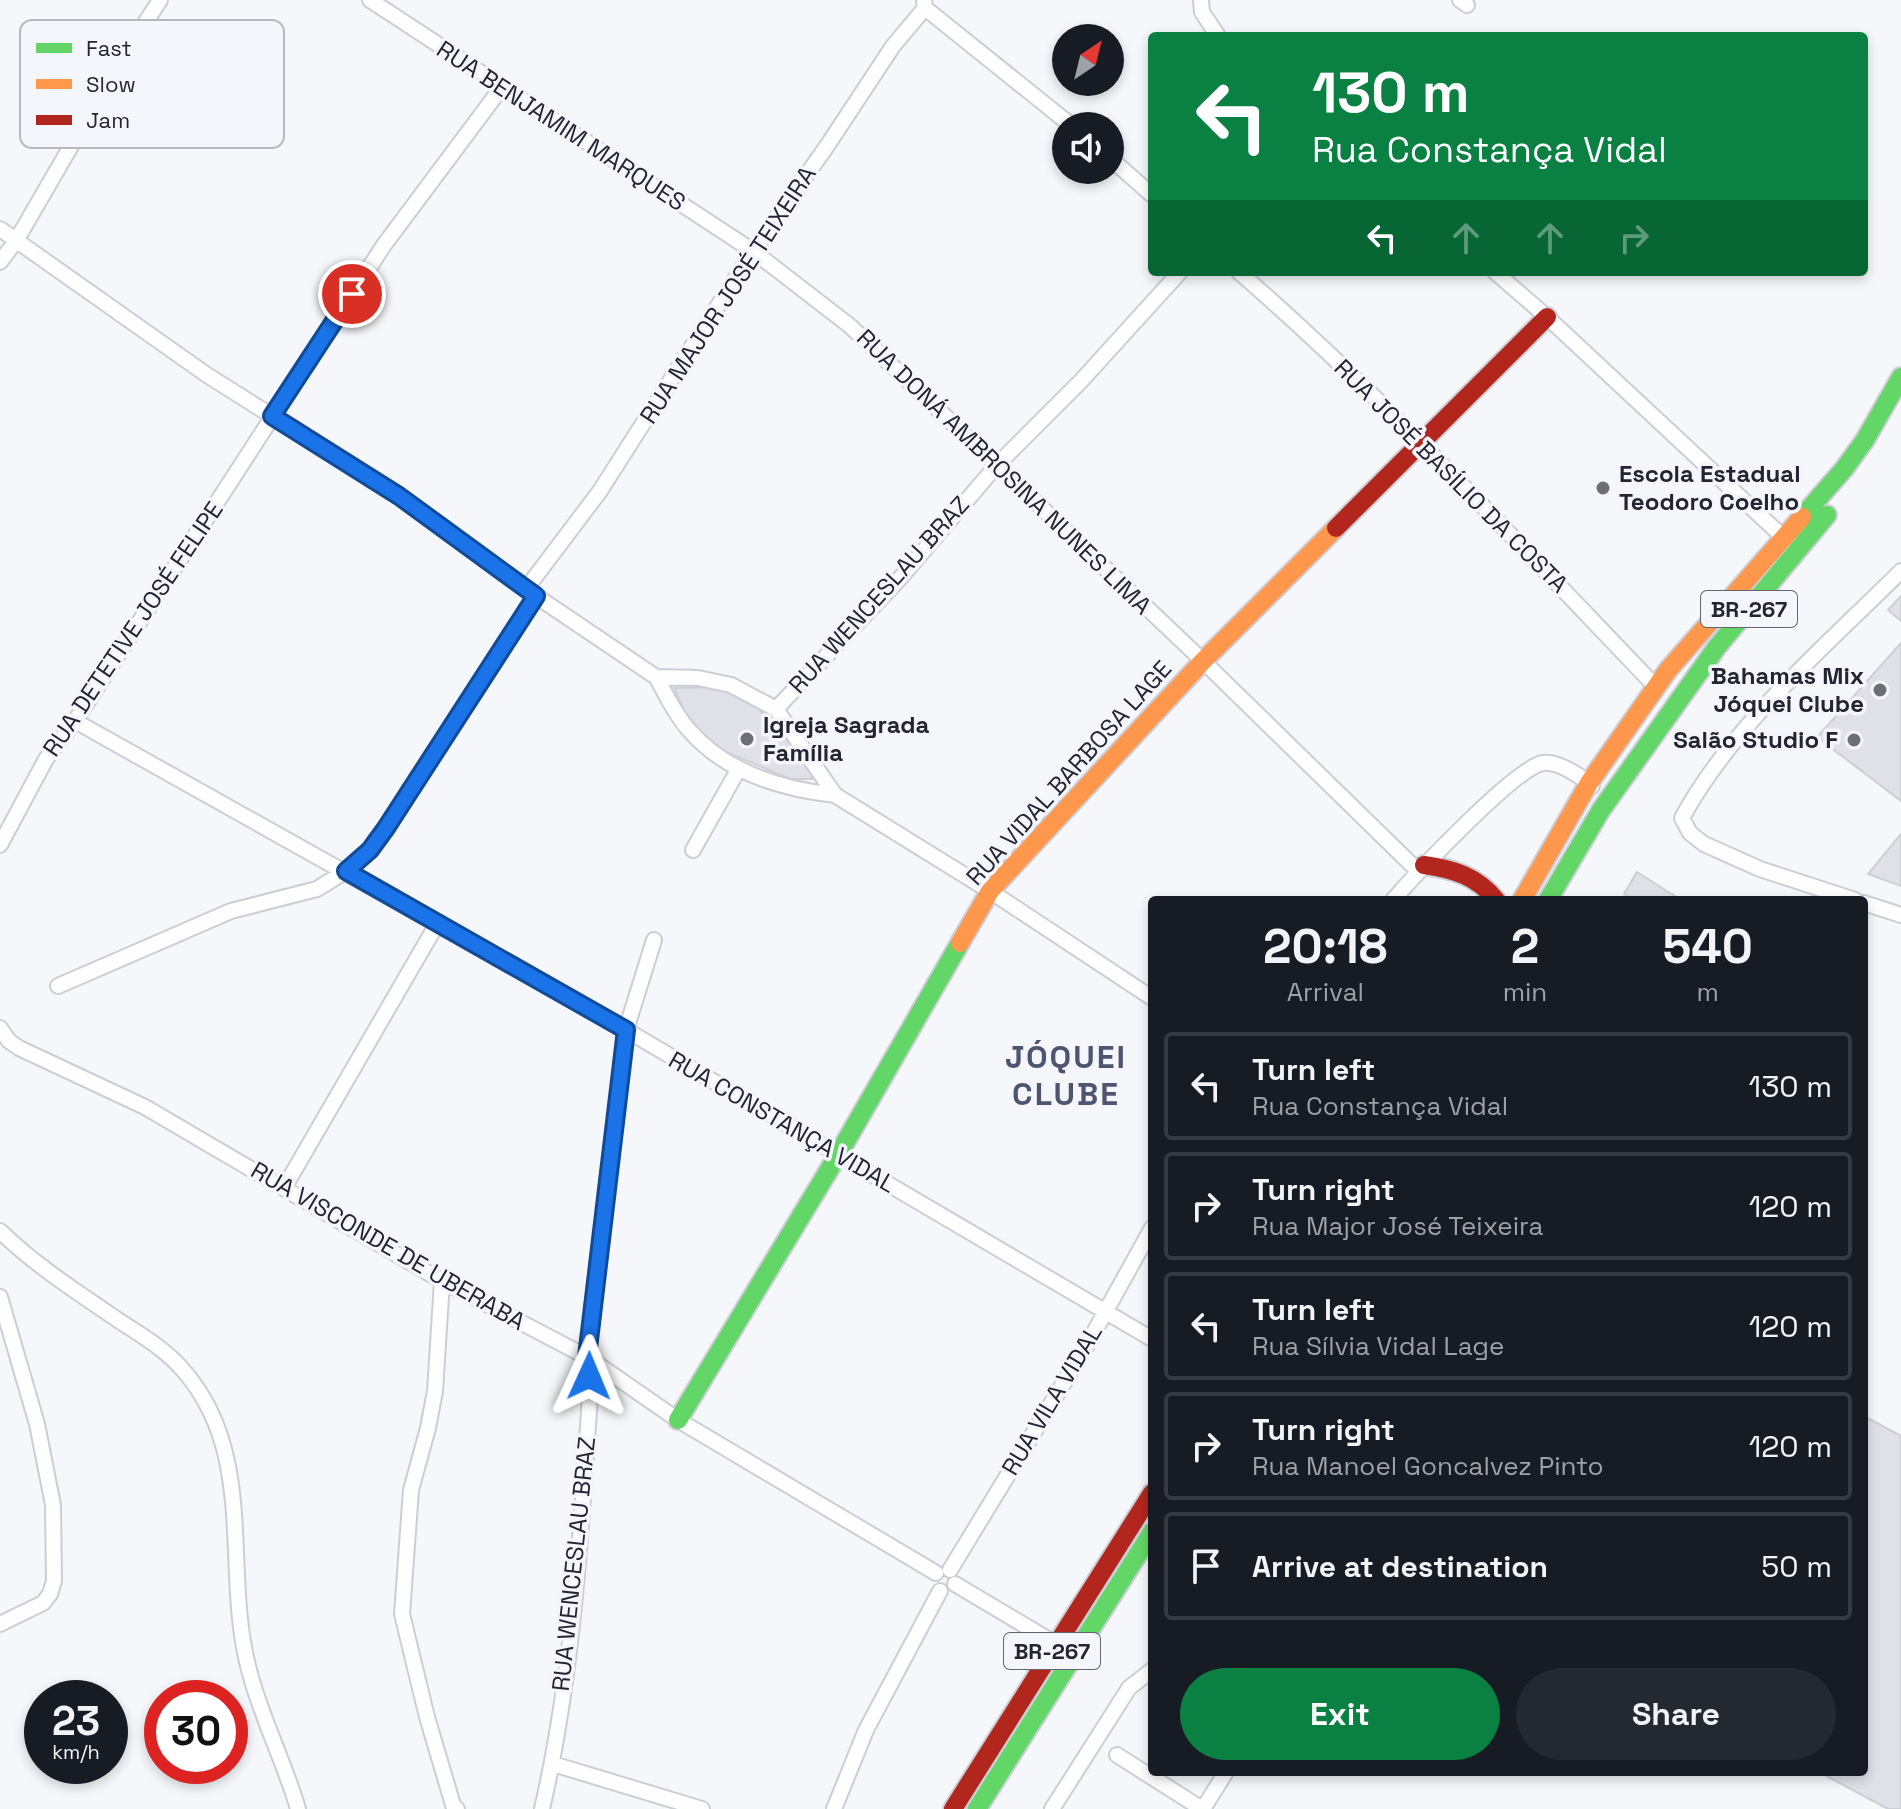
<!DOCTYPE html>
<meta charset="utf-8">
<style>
:root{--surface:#171b24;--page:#242831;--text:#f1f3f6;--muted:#9ea1a6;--line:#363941;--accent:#0b8043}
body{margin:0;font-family:"Space Grotesk",sans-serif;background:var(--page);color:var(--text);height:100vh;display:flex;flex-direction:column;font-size:30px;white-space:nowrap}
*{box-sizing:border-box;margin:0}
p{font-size:26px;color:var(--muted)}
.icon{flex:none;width:44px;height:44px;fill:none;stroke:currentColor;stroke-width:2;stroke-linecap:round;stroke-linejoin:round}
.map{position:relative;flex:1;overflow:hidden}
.drawer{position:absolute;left:1148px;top:896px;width:720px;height:880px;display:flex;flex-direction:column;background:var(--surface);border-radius:8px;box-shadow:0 4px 12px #0003}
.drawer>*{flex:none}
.guide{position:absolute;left:1148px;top:32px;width:720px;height:244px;border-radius:8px;box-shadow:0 4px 12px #0003;background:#0b8043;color:#fff;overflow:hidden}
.needle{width:52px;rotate:35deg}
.controls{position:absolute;left:1052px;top:24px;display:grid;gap:16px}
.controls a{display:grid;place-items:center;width:72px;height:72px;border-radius:50%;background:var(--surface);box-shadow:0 4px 12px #0003;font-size:40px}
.speed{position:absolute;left:24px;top:1680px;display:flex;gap:16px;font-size:40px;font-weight:700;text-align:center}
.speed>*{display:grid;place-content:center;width:104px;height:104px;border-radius:50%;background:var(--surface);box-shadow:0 4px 12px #0003;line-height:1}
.speed small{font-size:20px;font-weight:400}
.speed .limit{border:12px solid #d22;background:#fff;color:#111}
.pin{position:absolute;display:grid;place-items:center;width:68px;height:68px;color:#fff;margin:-34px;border:4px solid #fff;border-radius:50%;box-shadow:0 2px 8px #0007}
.me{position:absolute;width:88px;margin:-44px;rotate:1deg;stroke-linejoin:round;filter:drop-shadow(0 0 6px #0008)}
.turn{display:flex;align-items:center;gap:28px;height:168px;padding:0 32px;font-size:36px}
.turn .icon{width:104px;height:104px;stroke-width:2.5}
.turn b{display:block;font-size:56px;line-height:68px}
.lanes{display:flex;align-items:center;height:76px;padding:0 32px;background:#0003;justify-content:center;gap:40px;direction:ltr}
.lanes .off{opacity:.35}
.eta{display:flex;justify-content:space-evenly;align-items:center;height:136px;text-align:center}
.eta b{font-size:48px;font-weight:700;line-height:56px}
.cta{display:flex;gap:16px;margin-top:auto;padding:16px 32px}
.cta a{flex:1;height:92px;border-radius:48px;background:var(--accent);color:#fff;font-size:32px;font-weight:700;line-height:92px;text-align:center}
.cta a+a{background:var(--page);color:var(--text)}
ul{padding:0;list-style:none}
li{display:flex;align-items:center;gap:24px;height:108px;margin:0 16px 12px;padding:0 16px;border:4px solid var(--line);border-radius:8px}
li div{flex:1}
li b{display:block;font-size:30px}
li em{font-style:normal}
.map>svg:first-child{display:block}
.building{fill:#e0e0e8;stroke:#ceced6;stroke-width:2}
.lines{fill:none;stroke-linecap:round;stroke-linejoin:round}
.street-casing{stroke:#cbced5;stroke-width:18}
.fast-casing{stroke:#cbced5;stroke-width:22}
.slow-casing{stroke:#cbced5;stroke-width:22}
.jam-casing{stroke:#cbced5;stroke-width:22}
.street{stroke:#fefefe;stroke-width:14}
.fast{stroke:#63d668;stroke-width:18}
.slow{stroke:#ff974d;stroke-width:18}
.jam{stroke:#b3261e;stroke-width:18}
.route-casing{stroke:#114b97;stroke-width:20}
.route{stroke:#1a73e8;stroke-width:14}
.poi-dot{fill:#6d6f77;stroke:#f4f6fc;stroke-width:3}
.labels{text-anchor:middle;stroke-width:7;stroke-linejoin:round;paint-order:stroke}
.shield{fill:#f4f6fc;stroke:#62646e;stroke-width:2}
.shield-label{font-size:22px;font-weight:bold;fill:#232631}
.street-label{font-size:24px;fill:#232631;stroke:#f4f6fc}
.poi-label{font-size:24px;font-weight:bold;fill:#232631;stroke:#f4f6fc;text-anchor:start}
.district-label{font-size:32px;font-weight:bold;letter-spacing:2px;fill:#4e566f;stroke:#f4f6fc}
.key{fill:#f4f6fc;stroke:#b5b8bf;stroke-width:2}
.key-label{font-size:22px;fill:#232631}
</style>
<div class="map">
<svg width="1901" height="1809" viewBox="0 0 1901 1809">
<rect width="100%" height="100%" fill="#f6f7fa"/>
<path class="building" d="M 1901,596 L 1901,621 L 1888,610 Z
M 1901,643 L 1901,801 L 1817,737 Z
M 720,687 L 754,704 L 813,768 L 812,779 L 790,779 L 726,752 L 691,726 L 674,688 Z
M 1901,834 L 1901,886 L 1868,874 Z
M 1637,872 L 1681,900 L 1634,900 L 1624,894 Z
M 1864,1416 L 1901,1436 L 1901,1809 L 1888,1809 L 1819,1772 L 1864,1772 Z"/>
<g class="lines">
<defs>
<path id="street" d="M 370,0 L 753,251 L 850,326 L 1203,661 L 1418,871
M 1201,0 L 1202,12 L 1218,36
M 1460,0 L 1467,5
M 925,8 L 1072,126
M 1110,158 L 1152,195
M 0,229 L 207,375 L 399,496 L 536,596 L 656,677 L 698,678 L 731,685 L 776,709 L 835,795 L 990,891 L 1152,998
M 0,262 L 16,241 L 118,65 L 160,0
M 1239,272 C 1387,401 1520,545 1656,687
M 1495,272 L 1547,317 L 1784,538
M 526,589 L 600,491 L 753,251 L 827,146 L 893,46 L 925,8 L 924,0
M 656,677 C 666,694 675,715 689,730 C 726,773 781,789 835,795
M 776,709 L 902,576 L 997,465 L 1081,381 L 1180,272
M 75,721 L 626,1030 L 1152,1339
M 0,845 L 46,759 L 75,721 L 384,245 L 502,87
M 693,850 L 738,770
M 1393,900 C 1415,875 1516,767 1543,763 C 1558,761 1581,776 1592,786
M 1855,900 L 1760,869 L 1704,844 L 1690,833 L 1682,818 C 1733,724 1826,646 1901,571
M 1864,903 L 1901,915
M 58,986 L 231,911 L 317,889 L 346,871 L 370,850 L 386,828 L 536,596
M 0,1028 L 9,1041 L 19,1048 L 145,1107 L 442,1281 L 587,1357 L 678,1420 L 936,1573
M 284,1188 L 437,924
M 0,1231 C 36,1266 80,1294 121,1322 C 143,1336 166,1350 183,1370 C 257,1454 223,1567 248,1666 C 260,1716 284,1760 298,1809
M 442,1281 L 435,1391 L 428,1428 L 411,1490 L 402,1614 L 427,1717 L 453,1805 L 457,1809
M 0,1297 L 37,1424 L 53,1505 L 54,1581 L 50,1594 L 43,1603 L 0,1624
M 950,1570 L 1087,1345 L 1152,1228
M 955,1584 L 1056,1644
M 1117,1755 L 1202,1809
M 553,1764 L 702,1809
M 542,1809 C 573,1674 581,1533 590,1395 L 587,1357 L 626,1030 L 654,940
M 834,1809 L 866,1730 L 940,1591
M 1052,1809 L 1129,1688 L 1152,1670
M 1203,1809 L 1226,1772"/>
<path id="fast" d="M 1802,517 L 1844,469 L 1865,440 L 1901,377
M 1548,900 L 1601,810 L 1717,647 L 1827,515
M 678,1420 L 838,1155 L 960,943
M 977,1809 L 1152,1532"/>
<path id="slow" d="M 1522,900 L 1589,783 L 1668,670 L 1802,517
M 960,943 L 990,891 L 1203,661 L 1336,528"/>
<path id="jam" d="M 1336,528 L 1547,317
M 1424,865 C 1453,869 1477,876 1496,900
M 953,1809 L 1152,1493"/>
</defs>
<use href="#street" class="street-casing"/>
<use href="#fast" class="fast-casing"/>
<use href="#slow" class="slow-casing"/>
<use href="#jam" class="jam-casing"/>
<use href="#street" class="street"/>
<use href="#fast" class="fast"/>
<use href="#slow" class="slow"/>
<use href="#jam" class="jam"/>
</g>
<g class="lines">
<defs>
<path id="route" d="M 352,294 L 272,416 L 399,496 L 536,596 L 386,828 L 370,850 L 346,871 L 626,1030 L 587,1357 L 589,1376"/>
</defs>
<use href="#route" class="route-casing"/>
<use href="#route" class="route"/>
</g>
<g class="poi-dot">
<circle cx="1603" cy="488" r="8"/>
<circle cx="1880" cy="690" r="8"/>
<circle cx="747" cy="739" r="8"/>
<circle cx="1854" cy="740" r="8"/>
</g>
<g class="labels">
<g class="shield">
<rect x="1701" y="591" width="96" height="36" rx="6"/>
<rect x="1004" y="1633" width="96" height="36" rx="6"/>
</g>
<g class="shield-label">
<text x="1749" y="617">BR-267</text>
<text x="1052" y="1659">BR-267</text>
</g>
<g class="street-label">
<text transform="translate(561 126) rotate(33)" y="8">RUA BENJAMIM MARQUES</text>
<text transform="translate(728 295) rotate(-57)" y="8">RUA MAJOR JOSÉ TEIXEIRA</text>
<text transform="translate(1004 472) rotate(44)" y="8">RUA DONÁ AMBROSINA NUNES LIMA</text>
<text transform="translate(1451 476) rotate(45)" y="8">RUA JOSÉ BASÍLIO DA COSTA</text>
<text transform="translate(879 595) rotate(-48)" y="8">RUA WENCESLAU BRAZ</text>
<text transform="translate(133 629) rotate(-56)" y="8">RUA DETETIVE JOSÉ FELIPE</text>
<text transform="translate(1069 773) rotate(-48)" y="8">RUA VIDAL BARBOSA LAGE</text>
<text transform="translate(782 1122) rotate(30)" y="8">RUA CONSTANÇA VIDAL</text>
<text transform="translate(388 1246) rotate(30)" y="8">RUA VISCONDE DE UBERABA</text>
<text transform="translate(1052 1400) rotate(-59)" y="8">RUA VILA VIDAL</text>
<text transform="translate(574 1564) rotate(-84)" y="8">RUA WENCESLAU BRAZ</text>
</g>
<g class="poi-label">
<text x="1619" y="482">Escola Estadual<tspan x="1619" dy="28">Teodoro Coelho</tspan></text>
<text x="1864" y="684" text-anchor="end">Bahamas Mix<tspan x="1864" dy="28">Jóquei Clube</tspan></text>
<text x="763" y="733">Igreja Sagrada<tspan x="763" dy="28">Família</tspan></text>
<text x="1838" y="748" text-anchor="end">Salão Studio F</text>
</g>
<g class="district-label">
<text x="1066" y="1068">JÓQUEI<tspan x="1066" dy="37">CLUBE</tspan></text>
</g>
</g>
<rect x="20" y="20" width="264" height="128" rx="12" class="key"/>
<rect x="36" y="43" width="36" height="10" fill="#63d668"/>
<rect x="36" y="79" width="36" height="10" fill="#ff974d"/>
<rect x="36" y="115" width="36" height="10" fill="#b3261e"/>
<g class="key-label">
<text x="86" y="56">Fast</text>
<text x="86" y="92">Slow</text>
<text x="86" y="128">Jam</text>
</g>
</svg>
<div class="controls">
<a><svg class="needle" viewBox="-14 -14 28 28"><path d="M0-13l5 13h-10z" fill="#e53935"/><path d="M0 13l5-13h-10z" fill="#9ea1a6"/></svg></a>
<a><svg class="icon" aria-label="sound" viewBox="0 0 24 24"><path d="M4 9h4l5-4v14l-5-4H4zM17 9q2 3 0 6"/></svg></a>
</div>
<div class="speed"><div>23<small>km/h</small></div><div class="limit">30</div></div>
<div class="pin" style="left:352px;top:294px;background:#d93025"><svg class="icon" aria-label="arrive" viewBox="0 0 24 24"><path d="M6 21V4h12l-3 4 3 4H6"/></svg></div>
<svg class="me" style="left:589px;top:1376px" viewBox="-20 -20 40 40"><path d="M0-17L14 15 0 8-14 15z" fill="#1a73e8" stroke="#fff" stroke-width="4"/></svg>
<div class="guide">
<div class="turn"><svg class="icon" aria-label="left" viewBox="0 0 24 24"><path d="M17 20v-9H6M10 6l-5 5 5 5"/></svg><div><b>130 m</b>Rua Constança Vidal</div></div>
<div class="lanes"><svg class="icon" aria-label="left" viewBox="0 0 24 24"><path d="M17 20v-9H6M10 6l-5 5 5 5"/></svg><svg class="icon off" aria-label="ahead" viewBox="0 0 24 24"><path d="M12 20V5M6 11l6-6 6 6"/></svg><svg class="icon off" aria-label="ahead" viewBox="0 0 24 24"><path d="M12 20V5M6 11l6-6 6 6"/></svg><svg class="icon off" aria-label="right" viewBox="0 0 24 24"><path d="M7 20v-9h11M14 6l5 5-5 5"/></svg></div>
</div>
<section class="drawer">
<div class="eta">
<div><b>20:18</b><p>Arrival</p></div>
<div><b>2</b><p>min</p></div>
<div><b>540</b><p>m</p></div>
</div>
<ul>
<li><svg class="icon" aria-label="left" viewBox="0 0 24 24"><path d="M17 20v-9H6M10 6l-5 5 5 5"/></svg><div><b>Turn left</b><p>Rua Constança Vidal</p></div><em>130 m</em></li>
<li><svg class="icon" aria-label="right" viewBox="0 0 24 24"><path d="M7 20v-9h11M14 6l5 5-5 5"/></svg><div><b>Turn right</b><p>Rua Major José Teixeira</p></div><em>120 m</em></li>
<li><svg class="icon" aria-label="left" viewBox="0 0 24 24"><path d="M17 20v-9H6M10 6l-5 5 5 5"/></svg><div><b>Turn left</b><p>Rua Sílvia Vidal Lage</p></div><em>120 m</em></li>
<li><svg class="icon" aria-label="right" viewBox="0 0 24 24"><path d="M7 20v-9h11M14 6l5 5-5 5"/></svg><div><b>Turn right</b><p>Rua Manoel Goncalvez Pinto</p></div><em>120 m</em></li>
<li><svg class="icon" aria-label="arrive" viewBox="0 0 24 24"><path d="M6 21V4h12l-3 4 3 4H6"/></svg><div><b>Arrive at destination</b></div><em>50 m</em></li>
</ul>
<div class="cta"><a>Exit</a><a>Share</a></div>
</section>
</div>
